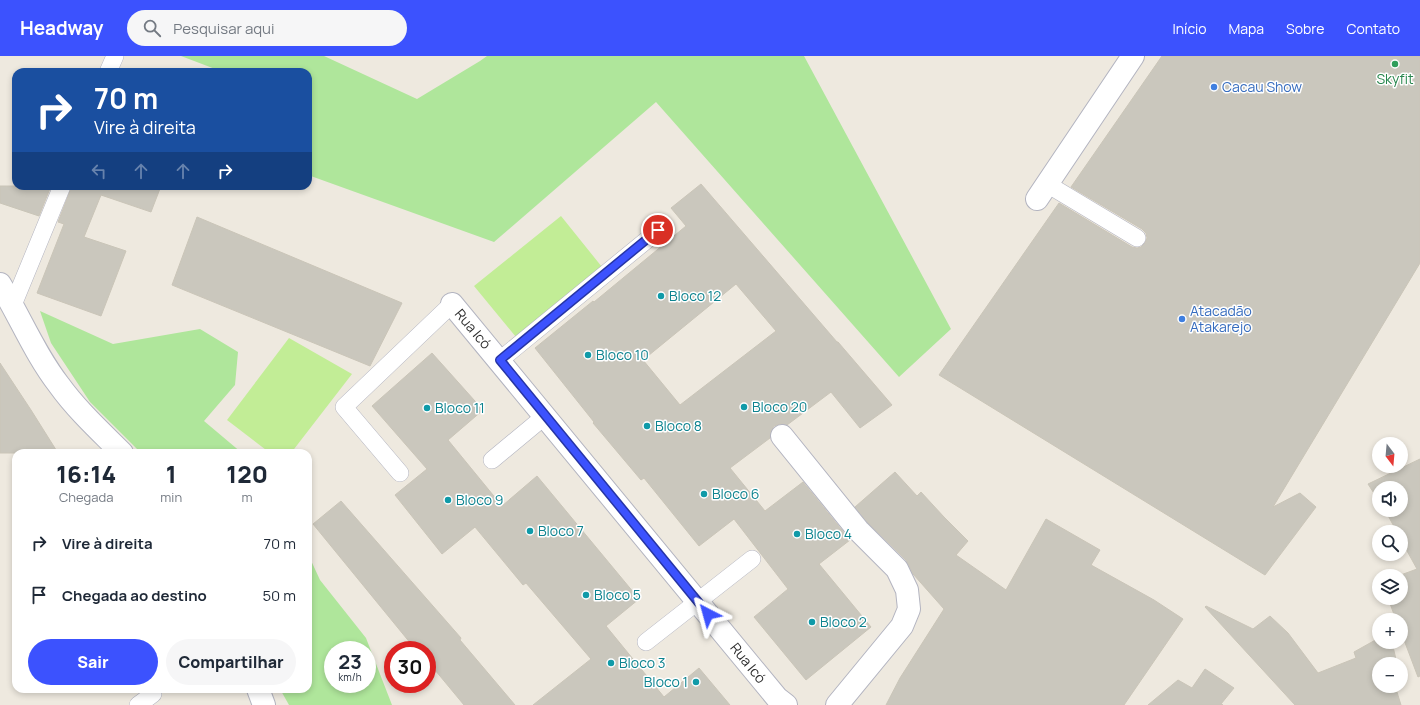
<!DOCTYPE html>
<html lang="pt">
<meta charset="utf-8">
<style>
:root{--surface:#fff;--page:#f6f6f7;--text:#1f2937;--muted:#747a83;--accent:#3c52fe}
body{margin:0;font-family:Manrope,sans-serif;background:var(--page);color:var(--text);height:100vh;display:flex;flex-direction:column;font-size:15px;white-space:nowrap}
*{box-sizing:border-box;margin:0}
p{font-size:13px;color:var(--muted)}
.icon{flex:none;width:22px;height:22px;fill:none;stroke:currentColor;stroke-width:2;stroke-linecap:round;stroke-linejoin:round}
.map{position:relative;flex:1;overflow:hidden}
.sheet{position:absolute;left:12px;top:393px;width:300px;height:244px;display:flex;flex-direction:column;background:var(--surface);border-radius:12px;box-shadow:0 2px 6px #0003}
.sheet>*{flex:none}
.hud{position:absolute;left:12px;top:12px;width:300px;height:122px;border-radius:12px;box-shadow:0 2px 6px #0003;background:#1a4fa0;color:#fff;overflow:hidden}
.needle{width:26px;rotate:164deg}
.controls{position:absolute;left:1372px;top:381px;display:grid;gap:8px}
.controls a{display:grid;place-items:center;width:36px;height:36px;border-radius:50%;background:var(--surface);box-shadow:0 2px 6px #0003;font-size:20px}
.speed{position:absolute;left:324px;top:585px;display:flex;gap:8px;font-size:20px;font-weight:700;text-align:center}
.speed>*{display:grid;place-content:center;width:52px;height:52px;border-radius:50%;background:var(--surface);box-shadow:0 2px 6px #0003;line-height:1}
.speed small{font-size:10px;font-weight:400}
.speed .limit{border:6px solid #d22;background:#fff;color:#111}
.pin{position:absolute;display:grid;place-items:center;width:34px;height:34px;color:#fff;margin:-17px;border:2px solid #fff;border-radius:50%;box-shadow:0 1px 4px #0007}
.me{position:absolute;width:44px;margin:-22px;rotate:321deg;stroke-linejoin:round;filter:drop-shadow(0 0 3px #0008)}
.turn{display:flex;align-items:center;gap:14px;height:84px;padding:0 16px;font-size:18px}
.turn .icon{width:52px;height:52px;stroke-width:2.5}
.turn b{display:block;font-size:28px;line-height:34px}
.lanes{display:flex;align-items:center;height:38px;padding:0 16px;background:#0003;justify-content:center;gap:20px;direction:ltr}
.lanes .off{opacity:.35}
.eta{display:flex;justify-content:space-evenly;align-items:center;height:68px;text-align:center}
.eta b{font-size:24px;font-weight:800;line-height:28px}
.cta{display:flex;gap:8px;margin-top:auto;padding:8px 16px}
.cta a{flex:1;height:46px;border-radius:24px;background:var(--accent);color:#fff;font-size:16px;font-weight:800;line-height:46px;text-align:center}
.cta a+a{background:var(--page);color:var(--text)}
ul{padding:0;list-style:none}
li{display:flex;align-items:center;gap:12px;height:52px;padding:0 16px}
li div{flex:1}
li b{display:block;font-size:15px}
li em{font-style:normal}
header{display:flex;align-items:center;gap:24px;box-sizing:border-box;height:56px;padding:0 20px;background:var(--accent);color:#fff}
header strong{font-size:19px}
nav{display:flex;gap:22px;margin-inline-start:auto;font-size:14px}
.search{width:280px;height:36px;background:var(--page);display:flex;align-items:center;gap:10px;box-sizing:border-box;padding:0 14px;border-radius:22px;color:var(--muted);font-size:15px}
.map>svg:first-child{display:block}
.green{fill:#afe69b;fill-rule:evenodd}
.pitch{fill:#c2ed96}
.building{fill:#cac7bd;stroke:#cac5b8;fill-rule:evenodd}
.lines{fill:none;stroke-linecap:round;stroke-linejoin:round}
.service-casing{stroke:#b3b4c0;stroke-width:18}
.minor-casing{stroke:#b3b4c0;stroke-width:24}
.service{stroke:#fff;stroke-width:17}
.minor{stroke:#fff;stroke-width:22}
.route-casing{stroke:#2735a5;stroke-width:10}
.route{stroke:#3c52fe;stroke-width:7}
.leisure-dot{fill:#2e9e5b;stroke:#fff;stroke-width:1.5}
.shop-dot{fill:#3f7fe0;stroke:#fff;stroke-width:1.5}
.culture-dot{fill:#0f9aa8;stroke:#fff;stroke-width:1.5}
.labels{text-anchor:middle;stroke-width:3;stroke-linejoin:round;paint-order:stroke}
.leisure-label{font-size:14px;fill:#27864d;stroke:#fff}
.shop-label{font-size:14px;fill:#366cbe;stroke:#fff;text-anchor:start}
.culture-label{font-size:14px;fill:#0d838f;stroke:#fff;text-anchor:start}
.street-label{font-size:14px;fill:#2d2d2d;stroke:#fff}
</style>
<header>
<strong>Headway</strong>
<div class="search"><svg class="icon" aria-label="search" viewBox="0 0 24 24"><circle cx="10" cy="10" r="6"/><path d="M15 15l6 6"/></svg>Pesquisar aqui</div>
<nav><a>Início</a><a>Mapa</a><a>Sobre</a><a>Contato</a></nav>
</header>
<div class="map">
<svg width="1420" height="649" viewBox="0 0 1420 649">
<rect width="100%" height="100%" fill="#eee9df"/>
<path class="green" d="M 181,0 L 324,0 L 417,43 L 480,5 L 487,0 L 804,0 L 951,273 L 899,321 L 656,46 L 494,186 L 308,119 L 308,16 L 223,16 Z
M 40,255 L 113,288 L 200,273 L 238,296 L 235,329 L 204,365 L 242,397 L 141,397 L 90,346 L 51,287 Z
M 308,498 L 320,524 L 366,582 L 392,649 L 289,649 L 280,633 L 308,633 ZM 333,594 L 367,594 L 367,628 L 333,628 Z"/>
<path class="pitch" d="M 561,160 L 602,211 L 516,281 L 474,230 Z
M 289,282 L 352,318 L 291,397 L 270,397 L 227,364 Z"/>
<path class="building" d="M 1162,0 L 1420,0 L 1420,207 L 1273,451 L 1300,437 L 1316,451 L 1265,519 L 939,319 L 1059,147 L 1132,191 L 1137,192 L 1141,191 L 1145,187 L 1147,182 L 1146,177 L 1142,173 L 1071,131 Z
M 701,128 L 837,286 L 838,286 L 892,349 L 860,372 L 831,336 L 787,369 L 780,368 L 774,370 L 771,375 L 770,382 L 730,412 L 765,455 L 803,426 L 850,484 L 819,508 L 871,571 L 806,624 L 754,561 L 788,533 L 734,463 L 699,490 L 644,422 L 641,424 L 593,367 L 594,366 L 535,292 L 593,245 L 594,246 L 686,170 L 671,152 ZM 736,228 L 776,275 L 680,349 L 643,304 Z
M 0,130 L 51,130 L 39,160 L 0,147 Z
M 72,130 L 161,130 L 151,156 L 101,139 L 84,181 L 126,195 L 101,260 L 37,237 L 64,168 L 58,166 Z
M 197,161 L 402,247 L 370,310 L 172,229 Z
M 432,297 L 483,354 L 448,384 L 502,450 L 537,420 L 639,543 L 606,570 L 664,641 L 699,612 L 730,649 L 533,649 L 591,603 L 526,527 L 523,529 L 475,471 L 442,498 L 395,439 L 427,413 L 372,350 Z
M 0,307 L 31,354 L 58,397 L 0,397 Z
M 1420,403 L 1420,620 L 1418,621 L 1401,576 L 1401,564 L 1396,564 L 1388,542 L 1401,542 L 1401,520 L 1398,520 L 1417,513 L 1401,484 L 1401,476 L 1397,476 L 1385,454 L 1401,454 L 1401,432 L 1379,432 L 1379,445 L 1368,428 Z
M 895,416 L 917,440 L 921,436 L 944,461 L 968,485 L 956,499 L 1006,534 L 1046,463 L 1100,494 L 1091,509 L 1154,544 L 1183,563 L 1124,649 L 886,649 L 900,622 L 944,553 L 913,518 L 906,504 L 867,466 L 855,451 Z
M 341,445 L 461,582 L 460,584 L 515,649 L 464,649 L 430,608 L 428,609 L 427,608 L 427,594 L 416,594 L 313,468 Z
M 1206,550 L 1253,573 L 1270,560 L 1288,577 L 1318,617 L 1356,602 L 1354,596 L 1379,582 L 1379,586 L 1392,586 L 1397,608 L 1379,608 L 1379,630 L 1401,630 L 1401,625 L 1402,630 L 1396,633 L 1401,649 L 1295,649 L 1205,551 Z
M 1205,613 L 1234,632 L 1221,648 L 1223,649 L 1148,649 L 1178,624 L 1192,632 Z"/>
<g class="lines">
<defs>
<path id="service" d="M 108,16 L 115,0
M 1047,128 L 1137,182
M 13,249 L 62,130
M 500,304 L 659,174
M 492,404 L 545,360
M 400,417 L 344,351 L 452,248
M 646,586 L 752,503
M 138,649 L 153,638"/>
<path id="minor" d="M 1037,143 L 1133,0
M 0,228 C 20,261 35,298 59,329 C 77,354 100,375 122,397
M 452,248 L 777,642 L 786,649
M 782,380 L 858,474 L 897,513 L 907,534 L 909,553 L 902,570 L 837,649
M 258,633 L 264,649"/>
</defs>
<use href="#service" class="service-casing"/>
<use href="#minor" class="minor-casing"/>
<use href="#service" class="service"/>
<use href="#minor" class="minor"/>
</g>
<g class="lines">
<defs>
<path id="route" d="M 658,174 L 500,304 L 708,558"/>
</defs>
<use href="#route" class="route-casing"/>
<use href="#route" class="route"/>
</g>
<circle class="leisure-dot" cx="1395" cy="8" r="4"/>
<g class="shop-dot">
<circle cx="1214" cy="31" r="4"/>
<circle cx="1182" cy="263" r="4"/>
</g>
<g class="culture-dot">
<circle cx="661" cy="240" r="4"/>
<circle cx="588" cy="299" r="4"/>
<circle cx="744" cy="351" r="4"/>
<circle cx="427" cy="352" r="4"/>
<circle cx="647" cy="370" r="4"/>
<circle cx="704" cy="438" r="4"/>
<circle cx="448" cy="444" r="4"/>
<circle cx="530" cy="475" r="4"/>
<circle cx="797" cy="478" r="4"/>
<circle cx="586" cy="539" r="4"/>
<circle cx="812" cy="566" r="4"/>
<circle cx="611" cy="607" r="4"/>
<circle cx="696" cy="626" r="4"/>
</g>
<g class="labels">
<g class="leisure-label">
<text x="1395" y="28">Skyfit</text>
</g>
<g class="shop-label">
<text x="1222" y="36">Cacau Show</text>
<text x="1190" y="260">Atacadão<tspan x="1190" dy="16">Atakarejo</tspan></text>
</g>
<g class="culture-label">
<text x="669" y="245">Bloco 12</text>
<text x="596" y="304">Bloco 10</text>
<text x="752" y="356">Bloco 20</text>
<text x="435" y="357">Bloco 11</text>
<text x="655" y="375">Bloco 8</text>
<text x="712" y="443">Bloco 6</text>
<text x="456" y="449">Bloco 9</text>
<text x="538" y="480">Bloco 7</text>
<text x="805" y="483">Bloco 4</text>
<text x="594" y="544">Bloco 5</text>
<text x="820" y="571">Bloco 2</text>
<text x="619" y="612">Bloco 3</text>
<text x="688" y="631" text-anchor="end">Bloco 1</text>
</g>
<g class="street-label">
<text transform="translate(473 273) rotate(50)" y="5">Rua Icó</text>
<text transform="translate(748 607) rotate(51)" y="5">Rua Icó</text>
</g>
</g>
</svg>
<div class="controls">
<a><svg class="needle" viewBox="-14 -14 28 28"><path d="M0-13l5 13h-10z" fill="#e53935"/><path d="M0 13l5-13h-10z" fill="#747a83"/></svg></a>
<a><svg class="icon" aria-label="sound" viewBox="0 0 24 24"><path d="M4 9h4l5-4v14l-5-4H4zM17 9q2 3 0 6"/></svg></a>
<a><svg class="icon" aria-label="search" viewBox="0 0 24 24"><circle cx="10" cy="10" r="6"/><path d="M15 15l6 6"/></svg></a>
<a><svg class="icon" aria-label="layers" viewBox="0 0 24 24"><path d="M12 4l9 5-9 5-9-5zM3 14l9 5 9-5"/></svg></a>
<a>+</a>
<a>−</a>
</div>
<div class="speed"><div>23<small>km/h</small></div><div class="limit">30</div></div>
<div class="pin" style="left:658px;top:174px;background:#d93025"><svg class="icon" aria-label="arrive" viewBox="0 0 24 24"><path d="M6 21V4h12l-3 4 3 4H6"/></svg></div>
<svg class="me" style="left:708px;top:558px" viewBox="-20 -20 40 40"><path d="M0-17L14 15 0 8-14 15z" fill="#3c52fe" stroke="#fff" stroke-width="4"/></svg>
<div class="hud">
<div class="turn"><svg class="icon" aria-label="right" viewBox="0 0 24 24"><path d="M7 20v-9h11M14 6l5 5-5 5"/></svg><div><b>70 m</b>Vire à direita</div></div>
<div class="lanes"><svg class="icon off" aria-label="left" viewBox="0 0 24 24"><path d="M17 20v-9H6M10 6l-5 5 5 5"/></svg><svg class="icon off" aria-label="ahead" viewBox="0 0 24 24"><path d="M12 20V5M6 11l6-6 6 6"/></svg><svg class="icon off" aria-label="ahead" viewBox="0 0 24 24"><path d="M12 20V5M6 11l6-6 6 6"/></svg><svg class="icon" aria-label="right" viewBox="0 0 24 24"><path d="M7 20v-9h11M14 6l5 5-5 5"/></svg></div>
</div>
<section class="sheet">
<div class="eta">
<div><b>16:14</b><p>Chegada</p></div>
<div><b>1</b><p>min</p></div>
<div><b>120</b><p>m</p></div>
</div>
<ul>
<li><svg class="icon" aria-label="right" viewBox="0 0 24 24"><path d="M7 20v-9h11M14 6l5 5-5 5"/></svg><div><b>Vire à direita</b></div><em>70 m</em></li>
<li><svg class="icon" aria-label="arrive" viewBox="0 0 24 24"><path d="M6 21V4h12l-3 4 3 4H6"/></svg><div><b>Chegada ao destino</b></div><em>50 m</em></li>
</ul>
<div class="cta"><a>Sair</a><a>Compartilhar</a></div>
</section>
</div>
